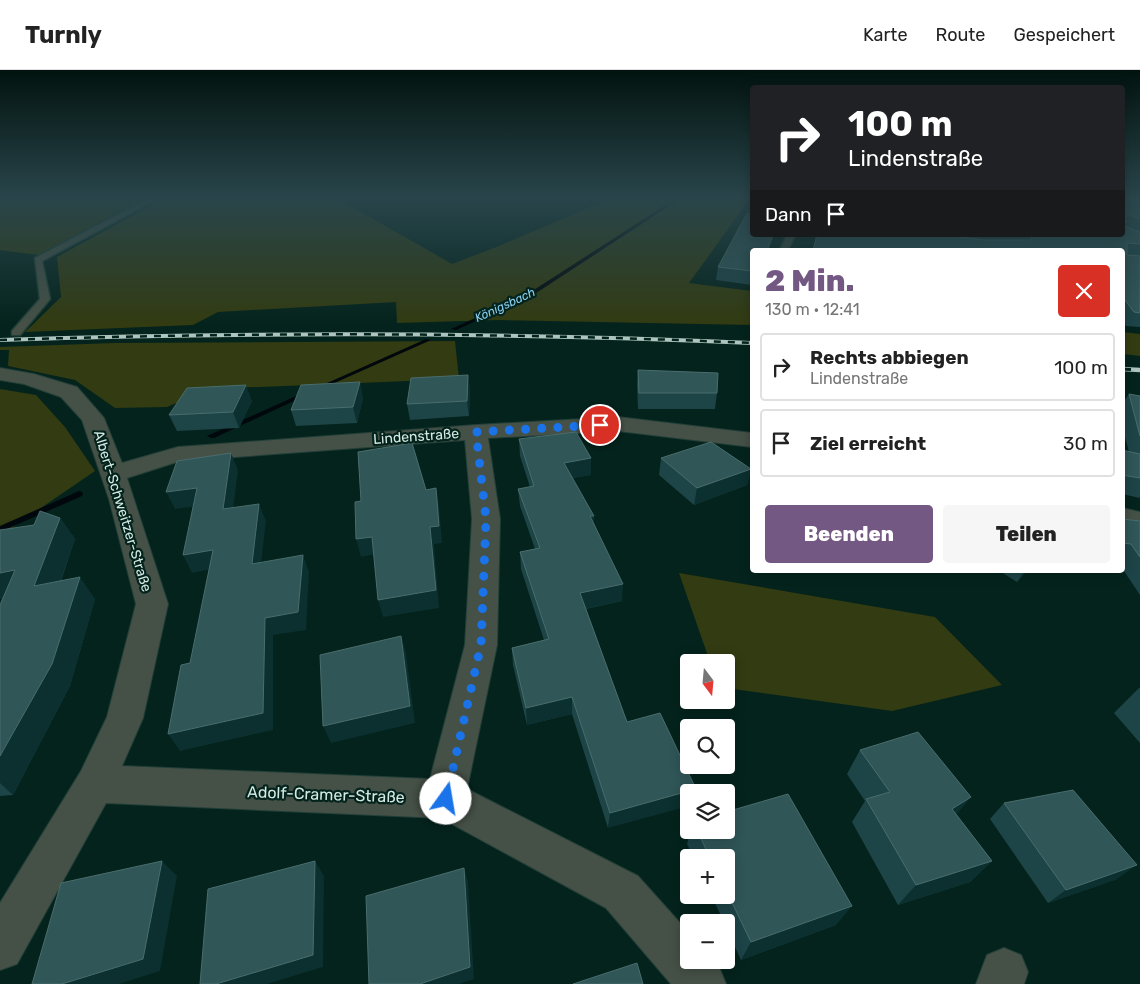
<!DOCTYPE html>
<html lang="de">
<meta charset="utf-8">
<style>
:root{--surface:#fff;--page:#f6f6f6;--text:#222;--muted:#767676;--line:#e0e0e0;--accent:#735883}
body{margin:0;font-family:Rubik,sans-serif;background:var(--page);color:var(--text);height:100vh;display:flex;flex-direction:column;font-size:19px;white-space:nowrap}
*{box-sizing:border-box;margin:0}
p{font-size:16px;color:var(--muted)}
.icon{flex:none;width:28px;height:28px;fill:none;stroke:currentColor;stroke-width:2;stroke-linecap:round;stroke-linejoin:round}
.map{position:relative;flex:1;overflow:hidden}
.details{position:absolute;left:750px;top:178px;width:375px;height:325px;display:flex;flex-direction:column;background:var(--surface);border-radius:5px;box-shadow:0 2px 12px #0003}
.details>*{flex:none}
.hud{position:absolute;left:750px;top:15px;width:375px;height:152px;border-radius:5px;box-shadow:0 2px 12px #0003;background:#202124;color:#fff;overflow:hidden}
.needle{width:32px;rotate:164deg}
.tools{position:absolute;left:680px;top:584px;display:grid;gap:10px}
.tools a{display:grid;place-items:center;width:55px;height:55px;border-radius:5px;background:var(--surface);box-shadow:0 2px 12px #0003;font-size:25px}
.pin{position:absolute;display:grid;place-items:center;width:42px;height:42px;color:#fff;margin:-21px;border:2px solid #fff;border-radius:50%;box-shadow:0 1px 5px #0007}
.me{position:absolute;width:55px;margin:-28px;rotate:13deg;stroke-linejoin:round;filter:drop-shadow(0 0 4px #0008)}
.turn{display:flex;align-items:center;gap:18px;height:105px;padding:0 15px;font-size:22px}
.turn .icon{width:65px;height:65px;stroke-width:2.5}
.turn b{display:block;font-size:35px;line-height:42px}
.then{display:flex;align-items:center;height:48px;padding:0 15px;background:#0003;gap:10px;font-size:19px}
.round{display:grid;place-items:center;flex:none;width:52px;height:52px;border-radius:5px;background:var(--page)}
.overview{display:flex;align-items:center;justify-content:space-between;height:85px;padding:0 15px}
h1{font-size:30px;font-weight:800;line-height:38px;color:var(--accent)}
.primary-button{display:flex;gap:10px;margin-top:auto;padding:10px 15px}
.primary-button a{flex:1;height:58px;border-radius:5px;background:var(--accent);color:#fff;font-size:20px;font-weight:800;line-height:58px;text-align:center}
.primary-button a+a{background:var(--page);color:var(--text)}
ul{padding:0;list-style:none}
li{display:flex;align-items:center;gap:15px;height:68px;margin:0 10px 8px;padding:0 5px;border:2px solid var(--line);border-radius:5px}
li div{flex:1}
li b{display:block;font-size:19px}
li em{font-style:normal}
header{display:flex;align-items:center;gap:30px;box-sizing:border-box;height:70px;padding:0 25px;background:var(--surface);border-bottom:1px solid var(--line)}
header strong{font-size:24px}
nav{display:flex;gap:28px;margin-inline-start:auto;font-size:18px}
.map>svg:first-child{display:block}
.green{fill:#323b11}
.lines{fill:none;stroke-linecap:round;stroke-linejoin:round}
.stream{fill:#01080d;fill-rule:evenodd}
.service-casing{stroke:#213f38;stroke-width:3}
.minor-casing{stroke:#213f38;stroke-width:2}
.service{fill:#455046;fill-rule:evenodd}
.minor{fill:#455046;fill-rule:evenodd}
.rail-far1-casing{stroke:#adc5be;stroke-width:4}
.rail-casing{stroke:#adc5be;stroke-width:4.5}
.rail-far1{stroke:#04231c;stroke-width:2.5;stroke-dasharray:7;stroke-linecap:butt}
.rail{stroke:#04231c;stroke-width:3;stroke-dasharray:9;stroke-linecap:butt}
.wall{fill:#1d4447}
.shaded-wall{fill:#0b302f}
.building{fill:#305658;stroke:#4a6d6d}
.route{stroke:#1a73e8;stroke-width:9;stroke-dasharray:0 16.2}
.labels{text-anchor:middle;stroke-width:4.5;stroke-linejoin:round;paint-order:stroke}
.far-water-label{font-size:12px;font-style:italic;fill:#89cff1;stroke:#04231c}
.street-label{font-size:14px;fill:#d4eae3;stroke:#04231c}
.near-street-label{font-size:16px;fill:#d4eae3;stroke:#04231c}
</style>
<header>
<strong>Turnly</strong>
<nav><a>Karte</a><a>Route</a><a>Gespeichert</a></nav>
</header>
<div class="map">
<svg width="1140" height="914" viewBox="0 0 1140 914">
<rect width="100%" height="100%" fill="#04231c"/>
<path class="green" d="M 0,127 L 148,127 L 38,185 L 0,180 Z
M 167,127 L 335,127 L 452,194 L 499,176 L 613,127 L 751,127 L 689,213 L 752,221 L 752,255 L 498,250 L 397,253 L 396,232 L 218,242 L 193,255 L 25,262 L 61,227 L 57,187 Z
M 1123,262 L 1140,264 L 1140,286 L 1123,284 Z
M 455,271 L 459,309 L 208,319 L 167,337 L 115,338 L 75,310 L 8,296 L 9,280 L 0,280 L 0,277 L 114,273 Z
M 0,319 L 36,325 L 65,357 L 95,401 L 0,466 Z
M 679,503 L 935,547 L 1002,615 L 892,641 L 726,618 L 726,592 L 710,592 Z"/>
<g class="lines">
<path class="stream" d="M 678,127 L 683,127 L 530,227 L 456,260 L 451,259 L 526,225 Z
M 426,269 L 431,270 L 321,319 L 319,320 L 316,318 Z
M 305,322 L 308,324 L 307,325 L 214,368 L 211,368 L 207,366 Z
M 79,421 L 82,422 L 83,424 L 82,426 L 0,462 L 0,456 Z"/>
<defs>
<path id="service" d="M 152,127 L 160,127 L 42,191 L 50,229 L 20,265 L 12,265 L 12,261 L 40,229 L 35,188 Z
M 787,165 L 795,165 L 788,180 L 780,180 Z"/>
<path id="minor" d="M 0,298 L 34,304 L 77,317 L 104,348 L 122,393 L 178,377 L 476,355 L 618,347 L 752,363 L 752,377 L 618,361 L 488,368 L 500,449 L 497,575 L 467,719 L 638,806 L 689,863 L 689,890 L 713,890 L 719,897 L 726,914 L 671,914 L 606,838 L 441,748 L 106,733 L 17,894 L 0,900 L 0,833 L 81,701 L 107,647 L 136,534 L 109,429 L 82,350 L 61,327 L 24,314 L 0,310 ZM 465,370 L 472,449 L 465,575 L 430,709 L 122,696 L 143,648 L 168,534 L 127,408 L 180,391 Z
M 1122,438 L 1140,442 L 1140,460 L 1122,456 Z
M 1004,878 L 1021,885 L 1028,902 L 1024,914 L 976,914 L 987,885 Z"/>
</defs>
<use href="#service" class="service-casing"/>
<use href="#minor" class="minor-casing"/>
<use href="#service" class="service"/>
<use href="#minor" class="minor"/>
<defs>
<path id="rail-far1" d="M 0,270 C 251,262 501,262 752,273"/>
<path id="rail" d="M 1122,299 L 1140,300"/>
</defs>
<use href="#rail-far1" class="rail-far1-casing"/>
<use href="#rail" class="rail-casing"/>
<use href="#rail-far1" class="rail-far1"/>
<use href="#rail" class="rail"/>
</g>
<path class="wall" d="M 1122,127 L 1140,127 L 1140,257 L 1126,256 L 1122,250 L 1122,180 L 817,165 L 1122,165 Z
M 752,165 L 774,165 L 769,180 L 752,180 L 752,215 L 716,210 L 718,197 Z
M 638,300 L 717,323 L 715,339 L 638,339 L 637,315 Z
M 468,305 L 470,320 L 469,346 L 410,350 L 407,334 Z
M 1129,324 L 1140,326 L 1140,428 L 1122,424 L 1122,380 L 1129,382 L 1122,356 L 1122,334 Z
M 363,328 L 357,353 L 296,356 L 291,340 Z
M 252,331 L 239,358 L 177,361 L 169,345 Z
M 519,369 L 591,388 L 591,405 L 572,408 L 594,446 L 593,453 L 622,531 L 586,539 L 627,652 L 608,758 L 572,644 L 527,655 L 513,595 L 512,578 L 544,570 L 521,499 L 520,482 L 535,479 L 520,436 L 518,419 L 530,417 L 520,386 Z
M 661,388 L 751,399 L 747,415 L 694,435 L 659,405 Z
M 60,448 L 75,469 L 61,511 L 95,529 L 70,616 L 13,725 L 0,726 L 0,535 L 3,528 L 0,529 L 0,460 L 34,455 Z
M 1122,449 L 1140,451 L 1140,525 L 1122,498 Z
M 998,500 L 1028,500 L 1017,512 Z
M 1139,618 L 1140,618 L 1140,673 L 1114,643 Z
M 860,680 L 956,744 L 992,791 L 970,812 L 898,835 L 852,752 L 865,731 L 847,704 Z
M 1004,733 L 1117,809 L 1048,833 L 990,749 Z
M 691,760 L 726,760 L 836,855 L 741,890 L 726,858 L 726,852 L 724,852 L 711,825 L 726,825 L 726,788 L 694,788 L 687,774 Z"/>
<path class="shaded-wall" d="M 1129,145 L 1125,152 L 1126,152 L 1122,159 L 1122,152 L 1126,147 Z
M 773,165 L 774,165 L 769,180 L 767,180 Z
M 468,305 L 470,320 L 469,346 L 467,331 Z
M 360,312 L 363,328 L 357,353 L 353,337 Z
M 246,315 L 252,331 L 239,358 L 233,342 Z
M 231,383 L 238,400 L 231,456 L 223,439 Z
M 591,388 L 591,405 L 564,409 L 564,393 Z
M 751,399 L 747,415 L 694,435 L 697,418 Z
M 197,418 L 205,435 L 175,439 L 166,422 Z
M 436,418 L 439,435 L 442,473 L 434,474 L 439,538 L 383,547 L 378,530 Z
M 259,434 L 266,451 L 259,511 L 252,494 Z
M 590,446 L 594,446 L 593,463 Z
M 60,448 L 75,469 L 51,538 L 34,516 Z
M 372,467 L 376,484 L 361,487 L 356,469 Z
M 213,480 L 221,497 L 192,503 L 183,485 Z
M 303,485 L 309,502 L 306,560 L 273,565 L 273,660 L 180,681 L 168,664 L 265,548 Z
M 15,500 L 32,522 L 0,529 L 0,503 Z
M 1025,500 L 1028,500 L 1017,512 Z
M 80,507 L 95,529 L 70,616 L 13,725 L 0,713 L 0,686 Z
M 623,514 L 622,531 L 580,540 L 580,523 Z
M 401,566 L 406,583 L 415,653 L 331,673 L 323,656 Z
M 572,627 L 572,644 L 527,655 L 526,638 Z
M 696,719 L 695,722 L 689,722 L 689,736 L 608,758 L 610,743 Z
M 971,727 L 952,750 L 952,739 Z
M 162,791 L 177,806 L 160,901 L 119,914 L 62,914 Z
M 315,791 L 324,806 L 323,897 L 267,914 L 216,914 Z
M 992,791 L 970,812 L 898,835 L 916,815 Z
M 1137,795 L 1117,809 L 1048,833 L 1066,820 Z
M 464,798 L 468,812 L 474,909 L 459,914 L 420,914 Z
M 852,836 L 836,855 L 741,890 L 751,872 Z"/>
<path class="building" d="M 1122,127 L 1140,129 L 1140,149 L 1129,145 L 1126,147 L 1126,152 L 1122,152 Z
M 747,143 L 752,144 L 752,165 L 773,165 L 767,180 L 752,180 L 752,201 L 718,197 Z
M 1122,155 L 1140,162 L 1140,174 L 1127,173 L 1127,185 L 1140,186 L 1140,243 L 1134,242 L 1122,226 L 1122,180 L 813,180 L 817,165 L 941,165 L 985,170 L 1030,170 L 1032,168 L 1030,165 L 1122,165 Z
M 638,300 L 718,303 L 717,323 L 639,323 Z
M 468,305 L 467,331 L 407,334 L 411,308 Z
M 360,312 L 353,337 L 291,340 L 301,315 Z
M 246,315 L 233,342 L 169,345 L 187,318 Z
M 1129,324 L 1140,326 L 1140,366 Z
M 576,362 L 591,388 L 564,393 L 594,446 L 590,446 L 623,514 L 580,523 L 627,652 L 660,643 L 696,719 L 610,743 L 572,627 L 526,638 L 512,578 L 549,569 L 520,482 L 540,478 L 518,419 L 534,416 L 519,369 Z
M 711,372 L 751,399 L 697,418 L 661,388 Z
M 412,373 L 426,420 L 436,418 L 439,456 L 430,457 L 436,520 L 378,530 L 372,467 L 356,469 L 355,432 L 361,431 L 358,382 Z
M 1122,380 L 1140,384 L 1140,408 L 1122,405 Z
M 231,383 L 223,439 L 259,434 L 252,494 L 303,485 L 298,542 L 265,548 L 263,643 L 168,664 L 181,595 L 190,593 L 213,480 L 183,485 L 197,418 L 166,422 L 177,391 Z
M 40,441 L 60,448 L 34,516 L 80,507 L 52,594 L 0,686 L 0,535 L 15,500 L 0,503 L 0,460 L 34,455 Z
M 1122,449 L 1140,451 L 1140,487 L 1131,474 L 1122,473 Z
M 401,566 L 410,636 L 323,656 L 320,585 Z
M 918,662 L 971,727 L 952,739 L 992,791 L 916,815 L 866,729 L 890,722 L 860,680 Z
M 1073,720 L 1137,795 L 1066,820 L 1004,733 Z
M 788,724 L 852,836 L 751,872 L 726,820 L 726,788 L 710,788 L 697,760 L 726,760 L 726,742 Z
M 162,791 L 143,889 L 62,914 L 32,914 L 61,813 Z
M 315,791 L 313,885 L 216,914 L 200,914 L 208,819 Z
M 464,798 L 470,897 L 420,914 L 369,914 L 366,826 Z
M 637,893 L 643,914 L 573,914 Z"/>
<linearGradient id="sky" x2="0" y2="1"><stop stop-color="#02130f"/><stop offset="0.5" stop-color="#29454b"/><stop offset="1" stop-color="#29454b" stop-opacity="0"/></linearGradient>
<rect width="1140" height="255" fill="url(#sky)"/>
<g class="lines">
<path class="route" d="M 446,729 L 481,575 L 486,449 L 476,362 L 600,355"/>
</g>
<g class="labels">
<g class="far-water-label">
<text transform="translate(505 235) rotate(-25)" y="4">Königsbach</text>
</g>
<g class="street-label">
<text transform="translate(416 366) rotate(-4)" y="5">Lindenstraße</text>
<text transform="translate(123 441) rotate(73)" y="5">Albert-Schweitzer-Straße</text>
</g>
<g class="near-street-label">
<text transform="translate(326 724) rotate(2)" y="6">Adolf-Cramer-Straße</text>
</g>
</g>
</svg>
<div class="tools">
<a><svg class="needle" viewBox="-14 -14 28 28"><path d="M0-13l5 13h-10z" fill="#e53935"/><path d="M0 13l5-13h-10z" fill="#767676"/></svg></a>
<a><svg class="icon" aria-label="search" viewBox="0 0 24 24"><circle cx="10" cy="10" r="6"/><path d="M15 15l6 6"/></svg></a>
<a><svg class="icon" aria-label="layers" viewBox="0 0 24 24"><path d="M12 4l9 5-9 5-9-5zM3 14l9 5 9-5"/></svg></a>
<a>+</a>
<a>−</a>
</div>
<div class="pin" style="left:600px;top:355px;background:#d93025"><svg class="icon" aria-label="arrive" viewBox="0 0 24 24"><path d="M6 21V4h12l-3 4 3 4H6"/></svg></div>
<svg class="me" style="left:446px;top:729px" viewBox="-20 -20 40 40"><circle r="19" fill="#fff"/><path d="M0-13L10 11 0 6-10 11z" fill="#1a73e8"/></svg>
<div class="hud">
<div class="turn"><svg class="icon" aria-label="right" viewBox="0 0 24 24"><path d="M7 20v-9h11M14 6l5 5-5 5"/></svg><div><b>100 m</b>Lindenstraße</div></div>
<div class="then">Dann<svg class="icon" aria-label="arrive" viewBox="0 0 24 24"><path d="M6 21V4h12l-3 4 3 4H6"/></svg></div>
</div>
<section class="details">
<div class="overview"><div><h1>2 Min.</h1><p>130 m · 12:41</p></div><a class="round" style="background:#d93025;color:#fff"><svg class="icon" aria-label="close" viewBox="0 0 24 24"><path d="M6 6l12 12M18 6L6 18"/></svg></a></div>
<ul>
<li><svg class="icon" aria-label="right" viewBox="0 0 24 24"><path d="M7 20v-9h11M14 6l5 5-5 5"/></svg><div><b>Rechts abbiegen</b><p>Lindenstraße</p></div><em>100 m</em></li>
<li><svg class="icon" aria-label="arrive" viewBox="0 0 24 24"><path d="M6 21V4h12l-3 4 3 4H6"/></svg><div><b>Ziel erreicht</b></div><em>30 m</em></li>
</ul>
<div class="primary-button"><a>Beenden</a><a>Teilen</a></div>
</section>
</div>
